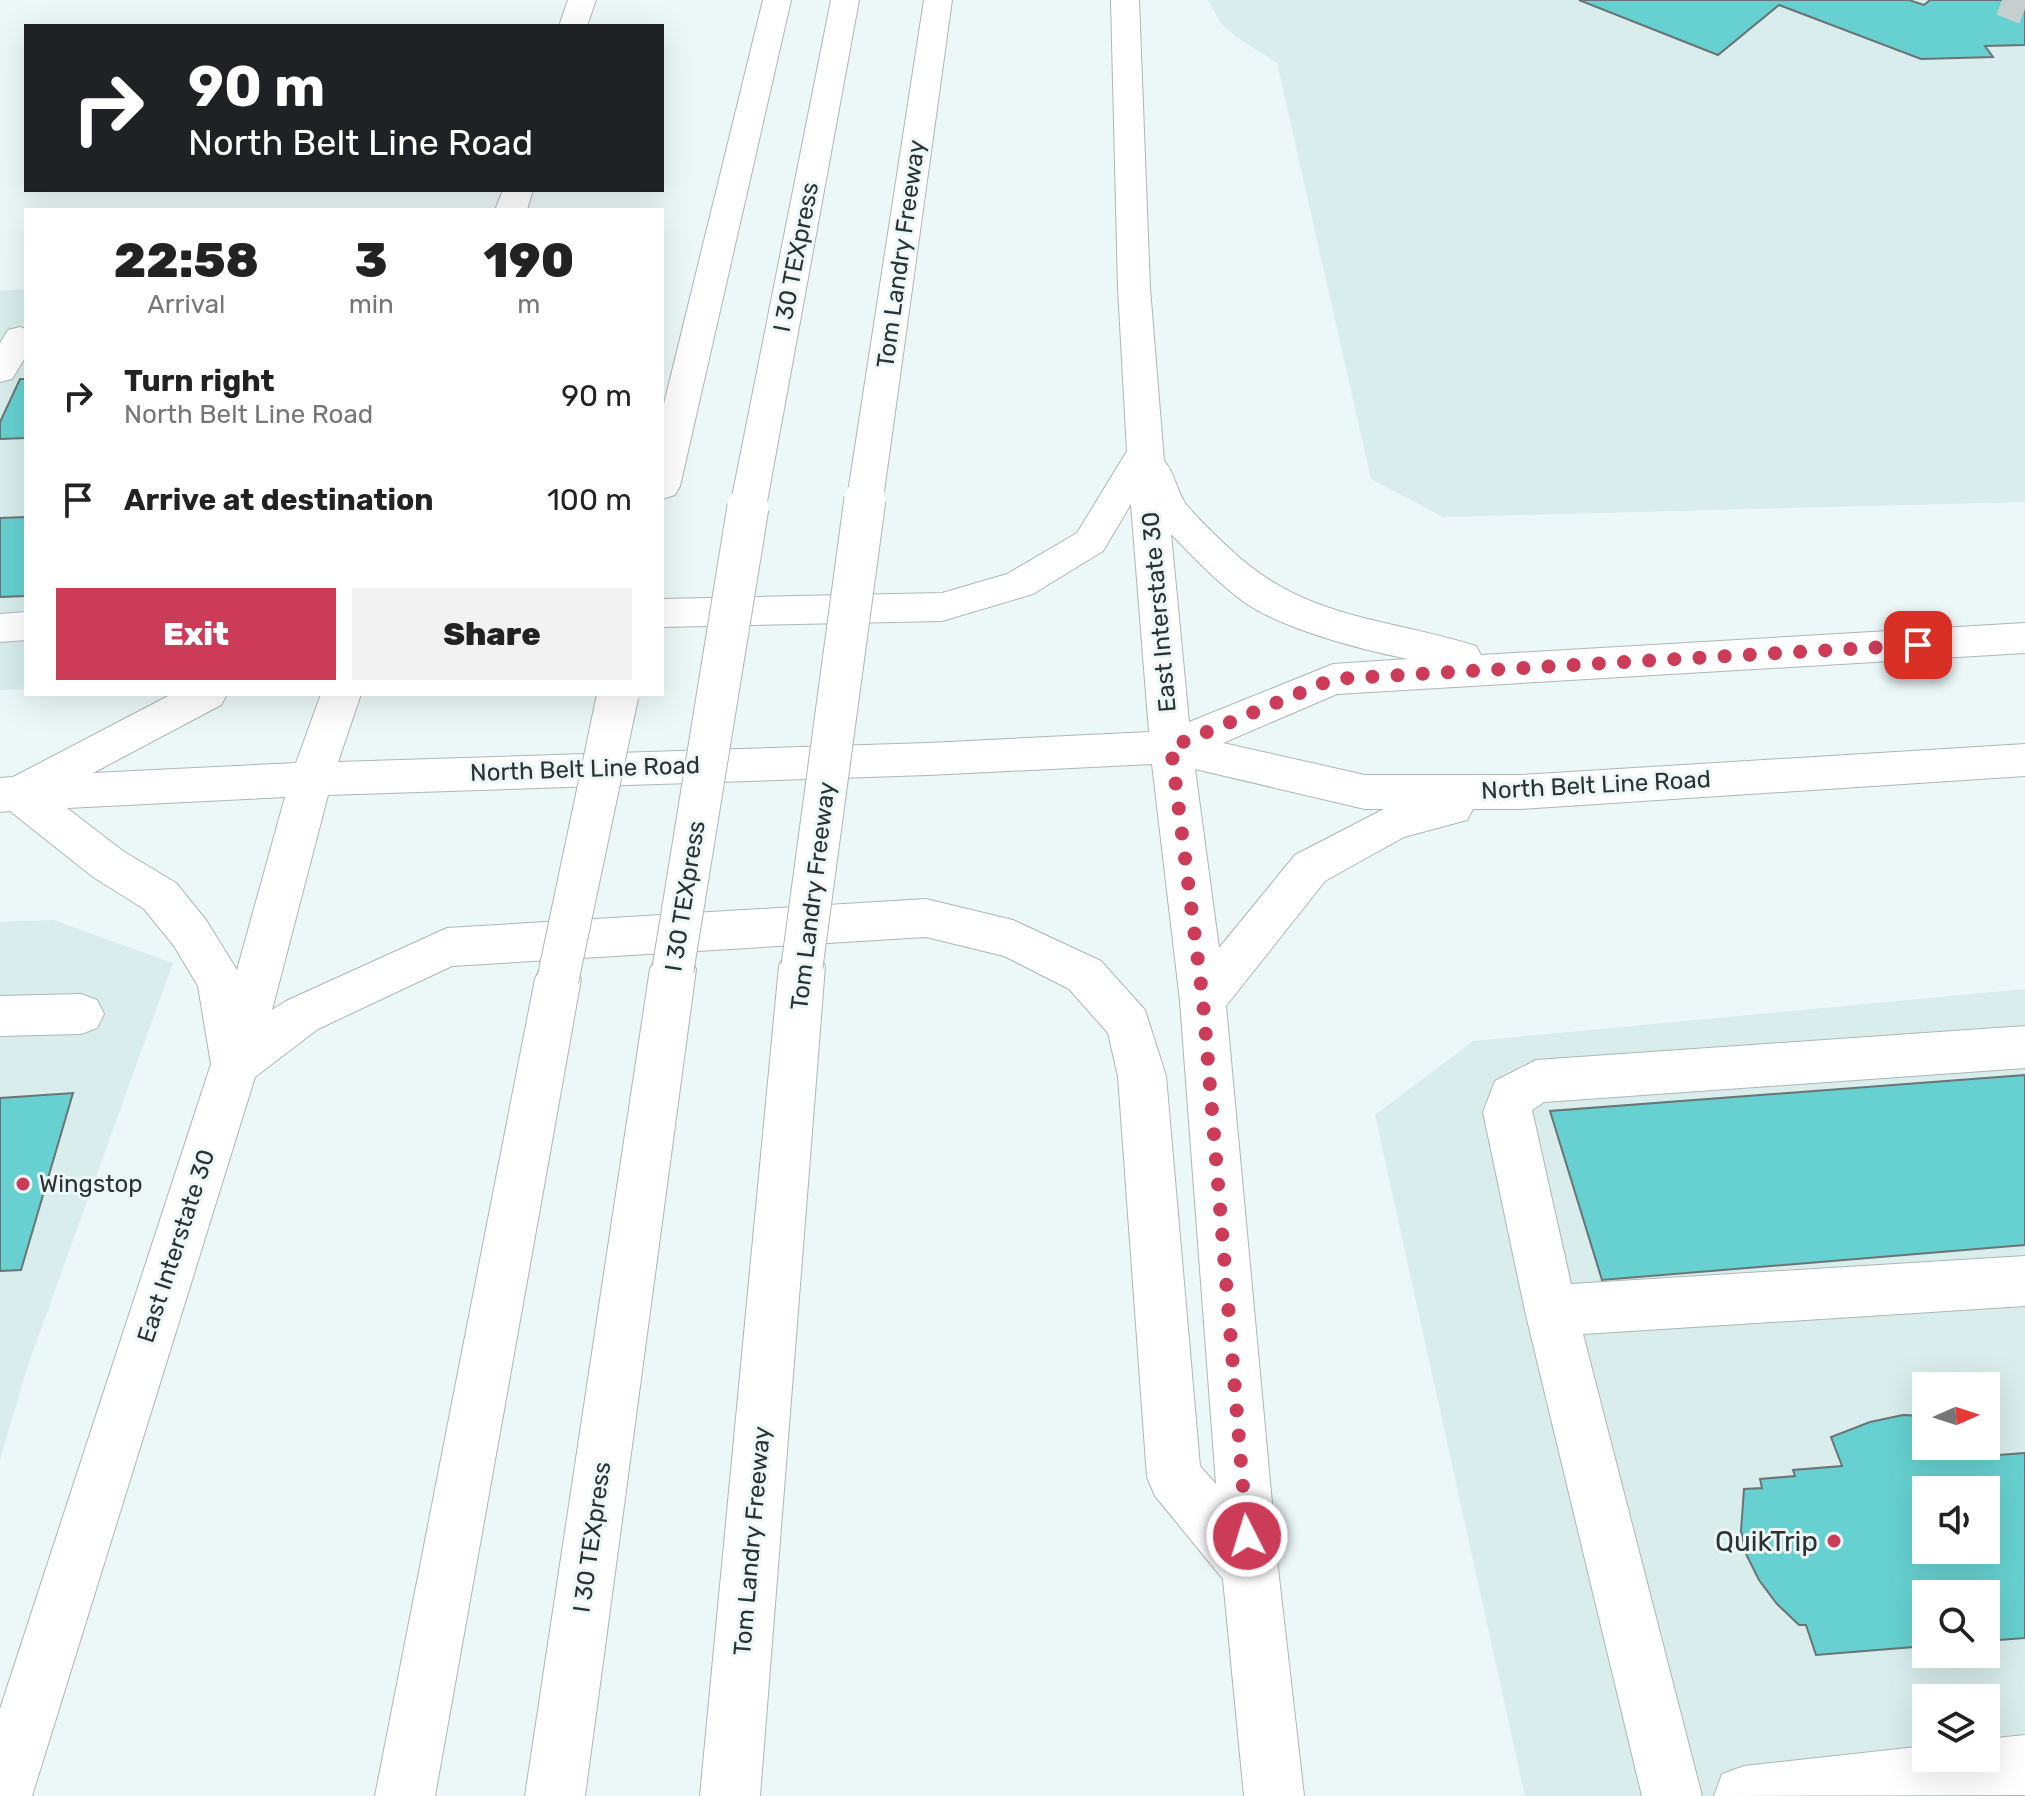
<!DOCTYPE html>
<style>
:root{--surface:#fff;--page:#f2f2f2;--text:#222;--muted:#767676;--accent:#cc3c58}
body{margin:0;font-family:Rubik,sans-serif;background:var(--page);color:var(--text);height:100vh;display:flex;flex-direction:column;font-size:30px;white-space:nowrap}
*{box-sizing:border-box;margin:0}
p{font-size:26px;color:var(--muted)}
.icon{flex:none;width:44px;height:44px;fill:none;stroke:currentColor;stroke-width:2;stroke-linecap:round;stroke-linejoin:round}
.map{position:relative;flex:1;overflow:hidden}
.panel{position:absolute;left:24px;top:208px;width:640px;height:488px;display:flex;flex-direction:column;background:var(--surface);border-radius:0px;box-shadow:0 8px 32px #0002}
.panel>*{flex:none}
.guide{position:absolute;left:24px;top:24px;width:640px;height:168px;border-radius:0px;box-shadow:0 8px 32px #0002;background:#202124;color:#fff;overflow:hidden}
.needle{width:52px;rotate:87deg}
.fabs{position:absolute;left:1912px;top:1372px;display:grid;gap:16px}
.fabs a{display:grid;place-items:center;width:88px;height:88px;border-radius:0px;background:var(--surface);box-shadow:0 8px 32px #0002;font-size:40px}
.pin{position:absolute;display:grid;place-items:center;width:68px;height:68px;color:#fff;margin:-34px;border-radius:16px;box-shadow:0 4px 12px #0006}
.me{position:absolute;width:88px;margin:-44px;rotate:355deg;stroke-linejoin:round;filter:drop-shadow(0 0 6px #0008)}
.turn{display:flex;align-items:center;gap:28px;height:168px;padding:0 32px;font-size:36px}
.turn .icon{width:104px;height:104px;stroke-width:2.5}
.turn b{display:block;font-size:56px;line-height:68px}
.eta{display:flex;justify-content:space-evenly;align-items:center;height:136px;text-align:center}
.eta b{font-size:48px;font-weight:800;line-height:56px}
.cta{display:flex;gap:16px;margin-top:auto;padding:16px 32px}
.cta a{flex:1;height:92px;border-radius:0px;background:var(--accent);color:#fff;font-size:32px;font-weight:800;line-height:92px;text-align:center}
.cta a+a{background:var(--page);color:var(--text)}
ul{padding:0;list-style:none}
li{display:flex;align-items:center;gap:24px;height:104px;padding:0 32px}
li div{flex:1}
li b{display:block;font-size:30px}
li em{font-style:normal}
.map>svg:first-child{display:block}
.built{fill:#d8edec;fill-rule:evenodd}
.building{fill:#66d1d0;stroke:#6b7474;stroke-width:2;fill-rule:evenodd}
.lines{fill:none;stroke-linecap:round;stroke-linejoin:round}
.minor-tunnel{stroke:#c6cfcf;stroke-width:31;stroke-dasharray:31 16;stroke-linecap:butt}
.minor-casing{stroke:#acb7b6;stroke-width:2}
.major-casing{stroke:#acb7b6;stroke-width:2}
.highway-casing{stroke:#acb7b6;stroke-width:2}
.minor{fill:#fff;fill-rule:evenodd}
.major{fill:#fff;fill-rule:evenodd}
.highway{fill:#fff;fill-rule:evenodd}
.highway-bridge-casing{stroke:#acb7b6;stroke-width:43;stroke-linecap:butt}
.highway-bridge{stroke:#fff;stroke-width:41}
.route{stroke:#cc3c58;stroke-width:14;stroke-dasharray:0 25.2}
.poi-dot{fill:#cc3c58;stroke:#ecf7f7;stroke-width:3}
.labels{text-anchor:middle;stroke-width:6;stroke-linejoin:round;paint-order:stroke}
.street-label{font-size:24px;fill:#2d3131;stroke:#ecf7f7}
.poi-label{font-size:24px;fill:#2d3131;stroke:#ecf7f7;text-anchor:start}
.near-poi-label{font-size:28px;fill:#2d3131;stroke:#ecf7f7;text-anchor:end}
</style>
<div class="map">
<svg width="2025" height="1796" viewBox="0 0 2025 1796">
<rect width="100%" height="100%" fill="#ecf7f7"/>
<path class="built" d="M 1208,0 L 2025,0 L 2025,502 L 1443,517 L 1371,479 L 1277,63 L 1236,37 L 1221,23 Z
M 26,289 L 26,689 L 0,690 L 0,291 Z
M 53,920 L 173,963 L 27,1368 L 0,1460 L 0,922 Z
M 2025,989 L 2025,1796 L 1525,1796 L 1375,1115 L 1473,1041 ZM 1926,1386 L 1986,1386 L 1986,1446 L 1926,1446 ZM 1926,1490 L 1986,1490 L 1986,1550 L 1926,1550 ZM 1926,1594 L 1986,1594 L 1986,1654 L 1926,1654 ZM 1926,1698 L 1986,1698 L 1986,1758 L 1926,1758 Z"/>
<path class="building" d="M 1579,0 L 1909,0 L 1924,5 L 1930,0 L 2025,0 L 2025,45 L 1985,46 L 1993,57 L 1921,59 L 1779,5 L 1718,55 Z
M 20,379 L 26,379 L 26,438 L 0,439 L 0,422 Z
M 26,517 L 26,596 L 0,597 L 0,518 Z
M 2025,1075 L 2025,1245 L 1602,1280 L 1550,1111 Z
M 73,1093 L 21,1270 L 0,1271 L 0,1098 Z
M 1903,1415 L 1926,1416 L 1926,1446 L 1986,1446 L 1986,1426 L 1998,1455 L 2025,1453 L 2025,1638 L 1986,1641 L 1986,1594 L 1926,1594 L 1926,1646 L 1816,1655 L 1806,1625 L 1799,1625 L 1777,1604 L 1759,1580 L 1746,1554 L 1741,1531 L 1744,1489 L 1762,1488 L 1760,1479 L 1795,1476 L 1793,1470 L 1842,1466 L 1831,1437 L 1870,1422 ZM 1926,1490 L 1986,1490 L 1986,1550 L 1926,1550 Z"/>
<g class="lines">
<path class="minor-tunnel" d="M 2002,0 L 2025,9"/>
<defs>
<path id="minor" d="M 20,327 L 26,329 L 26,356 L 12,379 L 0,382 L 0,343 L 8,330 Z
M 26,612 L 26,640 L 0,642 L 0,614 Z
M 81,994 L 97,1000 L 104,1014 L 97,1028 L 81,1034 L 0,1036 L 0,996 Z
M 2025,1026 L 2025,1068 L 1544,1102 L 1532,1110 L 1571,1284 L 2025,1256 L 2025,1306 L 1583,1334 L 1702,1796 L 1642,1796 L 1525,1311 L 1483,1112 L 1495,1081 L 1536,1060 Z
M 2025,1735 L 2025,1795 L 1714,1796 L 1722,1774 L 1744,1766 L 1926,1746 L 1926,1758 L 1986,1758 L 1986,1739 Z"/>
<path id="major" d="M 568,0 L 596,0 L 587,26 L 559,26 Z
M 1111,0 L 1139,0 L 1150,288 L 1164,461 C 1175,472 1176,491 1186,504 C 1198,519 1214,534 1229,548 C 1304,620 1384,617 1476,646 L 1481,655 L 2025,623 L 2025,653 L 1337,694 L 1223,743 L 1365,775 L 1520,775 L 2025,744 L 2025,776 L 1520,809 L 1473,809 L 1467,820 L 1404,837 L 1325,881 L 1226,1006 L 1278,1568 L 1304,1796 L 1244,1796 L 1223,1579 L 1155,1496 L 1147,1477 L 1118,1076 L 1108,1033 L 1069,989 L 1004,956 L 926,937 L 452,966 L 318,1029 L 255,1077 L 32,1796 L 0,1796 L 0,1709 L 211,1064 L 198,986 L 174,946 L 144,909 L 93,877 L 10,811 L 0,812 L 0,778 L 13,777 L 172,694 L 227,694 L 221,705 L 93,773 L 296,763 L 321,694 L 361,694 L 338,762 L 928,743 L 1149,732 L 1131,504 L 1103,551 L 1033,594 L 942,621 L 662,627 L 662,599 L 942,593 L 1007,574 L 1077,533 L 1127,451 L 1118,288 ZM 1171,534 C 1194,558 1217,582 1244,602 C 1282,629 1362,650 1408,659 L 1333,664 L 1189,722 ZM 1152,764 L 1180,1001 L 1216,1484 L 1200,1466 L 1166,1076 L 1145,1010 L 1101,961 L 1013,920 L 926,899 L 447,928 L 286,1001 L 272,1010 L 328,795 L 928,775 ZM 1195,769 L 1365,809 L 1384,809 L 1295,855 L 1219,948 ZM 285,797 L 237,970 L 206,920 L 176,883 L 123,851 L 67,808 Z
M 503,190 L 533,190 L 527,210 L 495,210 Z"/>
<path id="highway" d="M 763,0 L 791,0 L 680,486 L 675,495 L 662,499 L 662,412 Z
M 831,0 L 859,0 L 766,507 L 761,516 L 748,520 L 735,516 L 730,507 Z
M 924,0 L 952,0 L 883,499 L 878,508 L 865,512 L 852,508 L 847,499 Z
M 802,946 L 818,952 L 825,966 L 760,1796 L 700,1796 L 779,966 L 786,952 Z
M 673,949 L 689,955 L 696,969 L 585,1796 L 525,1796 L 650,969 L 657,955 Z
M 558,959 L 574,965 L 581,979 L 435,1796 L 375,1796 L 535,979 L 542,965 Z"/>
</defs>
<use href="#minor" class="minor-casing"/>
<use href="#major" class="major-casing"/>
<use href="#highway" class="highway-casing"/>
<use href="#minor" class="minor"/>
<use href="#major" class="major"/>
<use href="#highway" class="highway"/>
<defs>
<path id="highway-bridge" d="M 802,966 L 865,499
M 673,969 L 748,507
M 558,979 L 618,694"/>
</defs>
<use href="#highway-bridge" class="highway-bridge-casing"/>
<use href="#highway-bridge" class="highway-bridge"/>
</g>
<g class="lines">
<path class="route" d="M 1247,1536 L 1203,1001 L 1171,747 L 1333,679 L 1918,645"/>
</g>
<g class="poi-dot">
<circle cx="23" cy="1184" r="8"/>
<circle cx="1834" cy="1541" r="8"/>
</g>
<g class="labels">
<g class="street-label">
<text transform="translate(901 254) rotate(-82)" y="8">Tom Landry Freeway</text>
<text transform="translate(796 257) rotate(-79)" y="8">I 30 TEXpress</text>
<text transform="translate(1159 612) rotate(-95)" y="8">East Interstate 30</text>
<text transform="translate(585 769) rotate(-2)" y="8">North Belt Line Road</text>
<text transform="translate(1596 785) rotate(-3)" y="8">North Belt Line Road</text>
<text transform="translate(685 896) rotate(-81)" y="8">I 30 TEXpress</text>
<text transform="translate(813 896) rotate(-83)" y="8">Tom Landry Freeway</text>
<text transform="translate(176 1246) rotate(-72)" y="8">East Interstate 30</text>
<text transform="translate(592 1537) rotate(-82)" y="8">I 30 TEXpress</text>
<text transform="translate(752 1541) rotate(-85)" y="8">Tom Landry Freeway</text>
</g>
<g class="poi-label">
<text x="39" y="1192">Wingstop</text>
</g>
<g class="near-poi-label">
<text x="1818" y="1551">QuikTrip</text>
</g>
</g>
</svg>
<div class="fabs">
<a><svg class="needle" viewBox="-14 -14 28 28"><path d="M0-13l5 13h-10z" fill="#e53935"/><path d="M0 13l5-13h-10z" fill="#767676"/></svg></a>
<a><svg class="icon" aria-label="sound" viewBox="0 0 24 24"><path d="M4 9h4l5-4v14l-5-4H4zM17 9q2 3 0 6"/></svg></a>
<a><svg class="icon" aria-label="search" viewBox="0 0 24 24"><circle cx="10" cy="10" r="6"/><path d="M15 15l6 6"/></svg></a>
<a><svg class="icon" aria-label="layers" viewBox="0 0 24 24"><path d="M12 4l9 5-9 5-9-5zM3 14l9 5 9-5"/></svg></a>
</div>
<div class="pin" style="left:1918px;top:645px;background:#d93025"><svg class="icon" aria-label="arrive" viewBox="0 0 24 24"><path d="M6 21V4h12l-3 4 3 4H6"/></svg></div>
<svg class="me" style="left:1247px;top:1536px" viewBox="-20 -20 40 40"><circle r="17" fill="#cc3c58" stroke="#fff" stroke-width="3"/><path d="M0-11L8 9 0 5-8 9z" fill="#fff"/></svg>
<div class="guide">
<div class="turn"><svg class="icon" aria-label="right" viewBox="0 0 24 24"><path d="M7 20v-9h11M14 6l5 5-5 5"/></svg><div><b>90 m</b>North Belt Line Road</div></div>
</div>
<section class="panel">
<div class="eta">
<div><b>22:58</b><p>Arrival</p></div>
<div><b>3</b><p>min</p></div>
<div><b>190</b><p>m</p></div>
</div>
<ul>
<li><svg class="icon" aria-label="right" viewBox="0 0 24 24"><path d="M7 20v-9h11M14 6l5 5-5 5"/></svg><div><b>Turn right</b><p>North Belt Line Road</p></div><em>90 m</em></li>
<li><svg class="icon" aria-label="arrive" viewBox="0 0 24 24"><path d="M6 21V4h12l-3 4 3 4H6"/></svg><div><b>Arrive at destination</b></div><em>100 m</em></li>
</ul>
<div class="cta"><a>Exit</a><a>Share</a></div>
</section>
</div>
